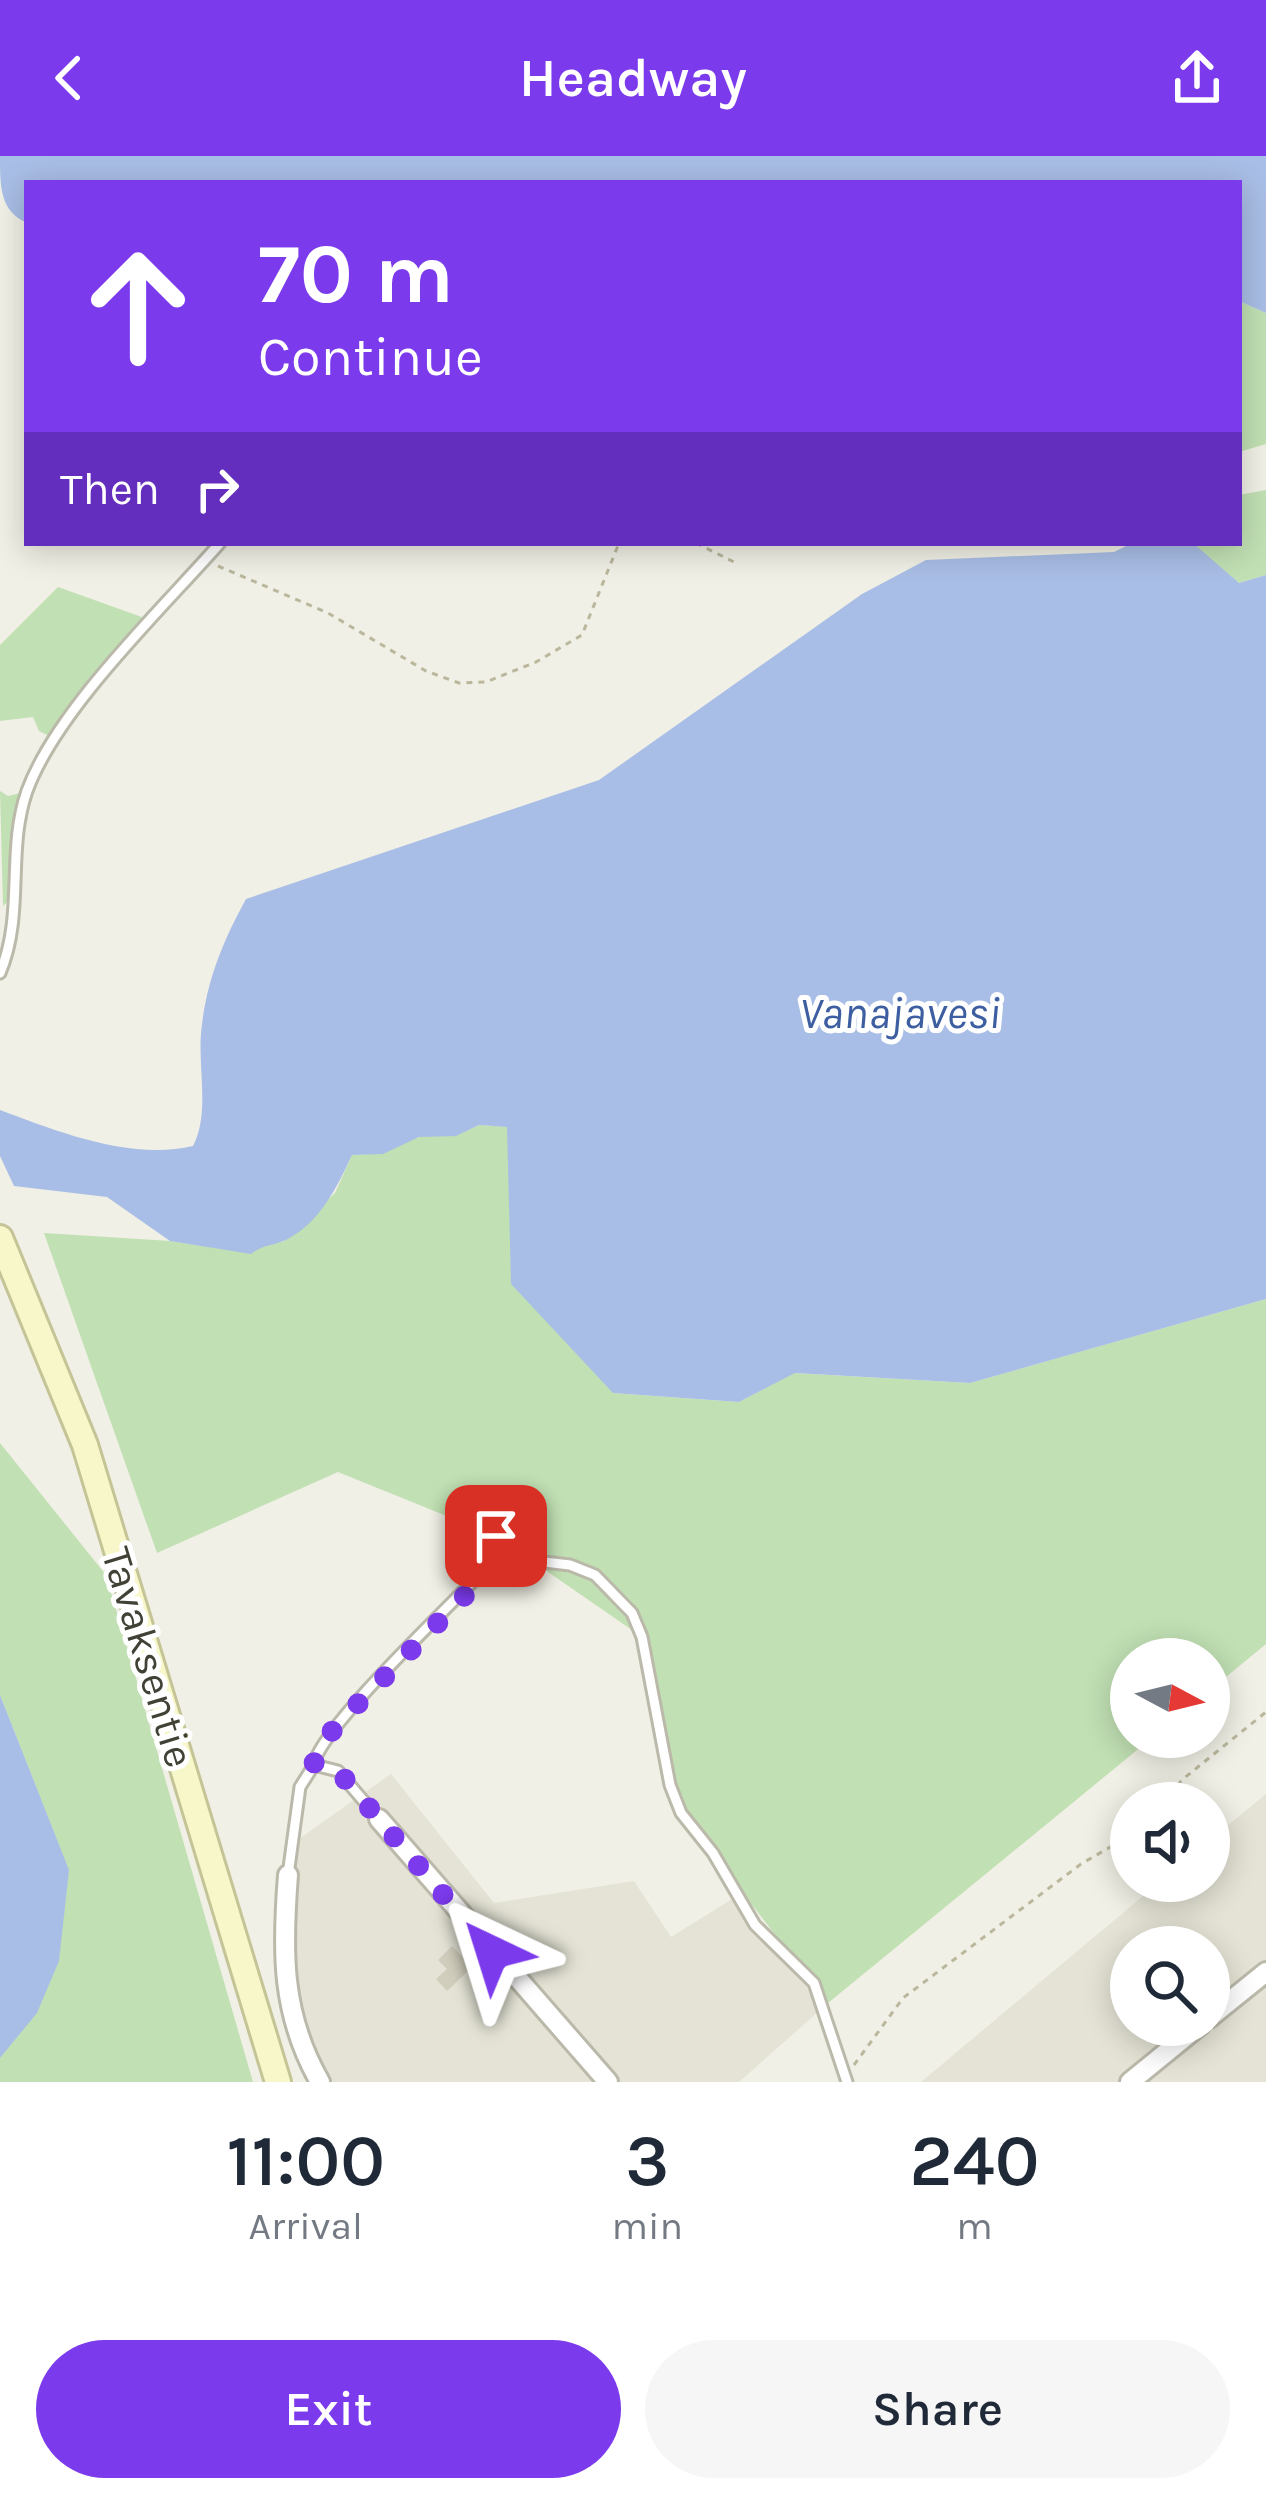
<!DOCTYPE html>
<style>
:root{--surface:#fff;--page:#f6f6f7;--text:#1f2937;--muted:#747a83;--accent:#7c3aed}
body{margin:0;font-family:Karla,sans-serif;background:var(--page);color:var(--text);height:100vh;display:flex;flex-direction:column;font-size:45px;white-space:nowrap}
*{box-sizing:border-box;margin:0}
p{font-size:39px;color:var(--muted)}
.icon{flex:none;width:66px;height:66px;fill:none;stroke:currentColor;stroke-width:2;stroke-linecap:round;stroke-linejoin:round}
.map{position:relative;height:1926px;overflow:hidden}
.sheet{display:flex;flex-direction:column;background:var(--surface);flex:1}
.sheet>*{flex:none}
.top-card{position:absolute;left:24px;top:24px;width:1218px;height:366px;border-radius:0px;box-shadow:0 6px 30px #0003;background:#7c3aed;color:#fff;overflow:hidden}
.needle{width:78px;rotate:97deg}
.buttons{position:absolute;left:1110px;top:1482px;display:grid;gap:24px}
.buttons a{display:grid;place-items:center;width:120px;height:120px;border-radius:50%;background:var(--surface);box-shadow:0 6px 30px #0003;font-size:60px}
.pin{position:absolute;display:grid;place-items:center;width:102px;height:102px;color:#fff;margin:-51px;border-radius:24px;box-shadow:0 6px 18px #0006}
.me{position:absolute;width:132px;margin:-66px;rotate:319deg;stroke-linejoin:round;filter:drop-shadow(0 0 9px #0008)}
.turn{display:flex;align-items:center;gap:42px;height:252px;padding:0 36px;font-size:54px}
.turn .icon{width:156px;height:156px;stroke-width:2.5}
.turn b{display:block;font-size:84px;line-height:102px}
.then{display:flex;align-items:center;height:114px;padding:0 36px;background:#0003;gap:24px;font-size:45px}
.eta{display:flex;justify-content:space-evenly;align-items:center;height:204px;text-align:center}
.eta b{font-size:72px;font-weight:600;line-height:84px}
.cta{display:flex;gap:24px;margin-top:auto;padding:24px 36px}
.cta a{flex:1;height:138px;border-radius:72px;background:var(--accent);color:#fff;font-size:48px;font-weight:600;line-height:138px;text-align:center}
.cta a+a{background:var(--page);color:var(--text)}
header{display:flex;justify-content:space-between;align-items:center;height:156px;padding:0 36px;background:var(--accent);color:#fff;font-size:54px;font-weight:600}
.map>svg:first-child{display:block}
.residential{fill:#e4e3d5;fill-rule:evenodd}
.green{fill:#c1e0b3}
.water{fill:#a9bee6}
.building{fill:#d1cebd}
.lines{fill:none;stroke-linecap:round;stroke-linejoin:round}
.lane-casing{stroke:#bbb9aa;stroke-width:15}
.street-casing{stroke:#bbb9aa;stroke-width:24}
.secondary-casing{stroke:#c5c497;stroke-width:30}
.path{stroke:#bbb79d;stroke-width:3;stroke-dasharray:6 6;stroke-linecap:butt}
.lane{stroke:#fff;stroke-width:9}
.street{stroke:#fff;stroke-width:18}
.secondary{stroke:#f7f7c9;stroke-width:24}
.route{stroke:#7c3aed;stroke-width:21;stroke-dasharray:0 37.8}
.labels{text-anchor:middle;stroke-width:10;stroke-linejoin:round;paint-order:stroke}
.street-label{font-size:42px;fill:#424136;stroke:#fff}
.water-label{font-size:45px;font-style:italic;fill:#3d5ea0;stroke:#fff}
</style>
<header><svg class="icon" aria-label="back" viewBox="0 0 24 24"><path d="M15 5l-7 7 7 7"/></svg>Headway<svg class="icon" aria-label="share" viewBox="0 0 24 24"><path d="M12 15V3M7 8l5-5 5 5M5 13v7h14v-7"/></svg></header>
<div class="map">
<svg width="1266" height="1926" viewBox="0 0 1266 1926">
<rect width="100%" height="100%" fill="#f1f0e6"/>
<path class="residential" d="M 391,1618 L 494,1747 L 634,1725 L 671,1781 L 737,1740 L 828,1847 L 739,1926 L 327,1926 L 301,1886 L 279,1769 L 286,1692 Z
M 1266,1638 L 1266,1926 L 921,1926 L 1161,1725 L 1209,1725 L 1209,1685 ZM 1131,1791 L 1209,1791 L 1209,1869 L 1131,1869 Z"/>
<path class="green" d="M 1239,145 L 1266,157 L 1266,288 L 1239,296 Z
M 1266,334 L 1266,419 L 1239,427 L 1191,387 L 1239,387 L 1239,339 Z
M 58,431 L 150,464 L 55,583 L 39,575 L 33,561 L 0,565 L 0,489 Z
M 0,635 L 8,640 L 28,635 L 20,666 L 18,735 L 3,750 Z
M 479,969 L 508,971 L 613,1237 L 739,1246 L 794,1217 L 970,1227 L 1266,1143 L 1266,1488 L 1209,1535 L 1209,1503 L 1131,1503 L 1131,1581 L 1153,1581 L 828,1847 L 681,1657 L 642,1481 L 496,1380 L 338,1316 L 157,1397 L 44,1077 L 170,1085 L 251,1097 L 264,1087 L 283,1086 L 335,1037 L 352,999 C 387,998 391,988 420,981 C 442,976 457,980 479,969 Z
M 0,1287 L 106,1419 L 253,1926 L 0,1926 L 0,1902 L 69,1715 L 0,1539 Z"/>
<path class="water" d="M 0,0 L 1266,0 L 1266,157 L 1239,145 L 1239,27 L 27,27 L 27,67 C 0,55 0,31 0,0 Z
M 1132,387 L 1193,387 L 1239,427 L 1266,419 L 1266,1143 L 970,1227 L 795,1217 L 739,1246 L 613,1237 L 511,1128 L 507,971 L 479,969 L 456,980 L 419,981 L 383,998 L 352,999 C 337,1031 320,1067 286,1084 C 273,1090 264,1088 251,1098 L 170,1085 L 107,1041 L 14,1030 L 0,1000 L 0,954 C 56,975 131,1005 193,990 C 210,957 198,914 201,877 C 206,826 222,787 246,743 L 599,624 L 862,438 L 926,404 L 1114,396 Z
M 0,1539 L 69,1714 L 59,1805 L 37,1857 L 0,1902 Z"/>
<path class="building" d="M 452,1790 L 472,1811 L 447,1835 L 436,1823 L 447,1813 L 438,1804 Z"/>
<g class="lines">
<defs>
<path id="lane" d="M 0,817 C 25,758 6,695 27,635 C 57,553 162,453 220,387
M 496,1380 L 500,1404
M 314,1609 C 317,1575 454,1446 485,1413 L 510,1402 L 570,1409 L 595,1419 L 632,1457 L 642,1481 L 670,1629 L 681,1657 L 713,1697 L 755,1769 L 814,1827 L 847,1926
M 288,1719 L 300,1631 L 314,1609 L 338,1615 L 379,1663"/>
<path id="street" d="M 379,1663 L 608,1926
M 288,1719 C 282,1795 281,1858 320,1926
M 1209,1862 L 1266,1816
M 1130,1926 L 1200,1869"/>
<path id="secondary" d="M 0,1082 L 85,1289 L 278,1926"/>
</defs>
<use href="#lane" class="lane-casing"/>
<use href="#street" class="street-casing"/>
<use href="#secondary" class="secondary-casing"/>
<path class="path" d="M 696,387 L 736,407
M 218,410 L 328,457 L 426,515 L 459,527 L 486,526 L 536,506 L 582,479 L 619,387
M 1161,1647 L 1183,1623 L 1266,1556
M 854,1909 L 903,1842 L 1081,1708 L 1131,1679"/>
<use href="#lane" class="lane"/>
<use href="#street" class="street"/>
<use href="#secondary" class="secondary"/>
</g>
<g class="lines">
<path class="route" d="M 492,1796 L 338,1615 L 314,1609 L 315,1596 L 338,1568 L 500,1404 L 496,1380"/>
</g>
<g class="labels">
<g class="street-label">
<text transform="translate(149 1501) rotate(73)" y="15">Tavaksentie</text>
</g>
<g class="water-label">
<text x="900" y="872">Vanajavesi</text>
</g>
</g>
</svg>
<div class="buttons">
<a><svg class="needle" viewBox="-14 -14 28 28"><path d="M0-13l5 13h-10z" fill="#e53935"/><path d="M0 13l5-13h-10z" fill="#747a83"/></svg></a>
<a><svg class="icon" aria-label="sound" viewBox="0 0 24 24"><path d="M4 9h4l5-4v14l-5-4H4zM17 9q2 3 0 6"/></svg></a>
<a><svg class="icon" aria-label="search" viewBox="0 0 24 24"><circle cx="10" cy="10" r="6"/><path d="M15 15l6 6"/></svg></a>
</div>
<div class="pin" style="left:496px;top:1380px;background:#d93025"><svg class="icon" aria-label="arrive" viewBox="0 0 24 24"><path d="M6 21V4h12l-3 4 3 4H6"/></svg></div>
<svg class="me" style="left:492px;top:1796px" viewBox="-20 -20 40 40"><path d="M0-17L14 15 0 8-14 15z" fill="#7c3aed" stroke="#fff" stroke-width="4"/></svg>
<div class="top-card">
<div class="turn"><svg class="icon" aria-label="ahead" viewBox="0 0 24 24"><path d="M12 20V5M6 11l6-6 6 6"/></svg><div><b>70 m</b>Continue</div></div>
<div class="then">Then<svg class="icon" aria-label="right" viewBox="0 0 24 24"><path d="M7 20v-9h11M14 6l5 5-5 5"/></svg></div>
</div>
</div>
<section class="sheet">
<div class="eta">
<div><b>11:00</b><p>Arrival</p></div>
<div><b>3</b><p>min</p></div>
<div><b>240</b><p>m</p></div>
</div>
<div class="cta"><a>Exit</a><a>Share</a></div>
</section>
